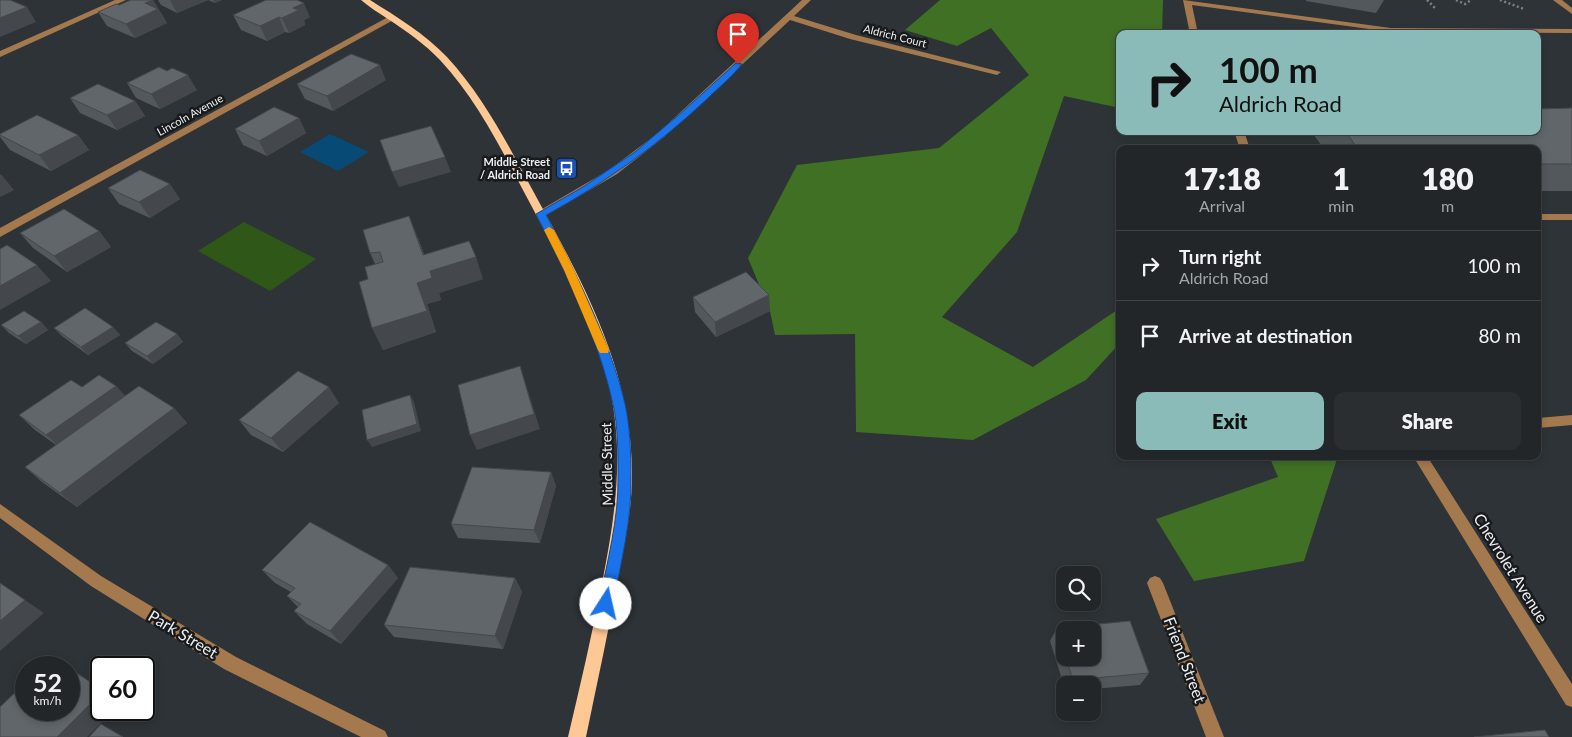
<!DOCTYPE html>
<meta charset="utf-8">
<style>
:root{--surface:#222629;--page:#2a2e31;--text:#f1f3f6;--muted:#a2a5a8;--line:#3f4346;--accent:#8bbbb9}
body{margin:0;font-family:Lato,sans-serif;background:var(--page);color:var(--text);height:100vh;display:flex;flex-direction:column;font-size:19px;white-space:nowrap}
*{box-sizing:border-box;margin:0}
p{font-size:16px;color:var(--muted)}
.icon{flex:none;width:28px;height:28px;fill:none;stroke:currentColor;stroke-width:2;stroke-linecap:round;stroke-linejoin:round}
.map{position:relative;flex:1;overflow:hidden}
.panel{position:absolute;left:1116px;top:145px;width:425px;height:315px;display:flex;flex-direction:column;background:var(--surface);border-radius:10px;box-shadow:0 2px 8px #0003,0 0 0 1px var(--line)}
.panel>*{flex:none}
.hud{position:absolute;left:1116px;top:30px;width:425px;height:105px;border-radius:10px;box-shadow:0 2px 8px #0003,0 0 0 1px var(--line);background:#8bbbb9;color:#111;overflow:hidden}
.buttons{position:absolute;left:1056px;top:566px;display:grid;gap:10px}
.buttons a{display:grid;place-items:center;width:45px;height:45px;border-radius:10px;background:var(--surface);box-shadow:0 2px 8px #0003,0 0 0 1px var(--line);font-size:25px}
.speed{position:absolute;left:15px;top:656px;display:flex;gap:10px;font-size:25px;font-weight:700;text-align:center}
.speed>*{display:grid;place-content:center;width:65px;height:65px;border-radius:50%;background:var(--surface);box-shadow:0 2px 8px #0003,0 0 0 1px var(--line);line-height:1}
.speed small{font-size:12px;font-weight:400}
.speed .limit{border:2px solid #111;border-radius:8px;background:#fff;color:#111}
.pin{position:absolute;display:grid;place-items:center;width:42px;height:42px;color:#fff;margin:-51px -21px;border-radius:50% 50% 50% 0;rotate:-45deg;box-shadow:0 0 5px #0007}
.pin .icon{rotate:45deg}
.me{position:absolute;width:55px;margin:-28px;rotate:10deg;stroke-linejoin:round;filter:drop-shadow(0 0 4px #0008)}
.turn{display:flex;align-items:center;gap:18px;height:105px;padding:0 20px;font-size:22px}
.turn .icon{width:65px;height:65px;stroke-width:2.5}
.turn b{display:block;font-size:35px;line-height:42px}
.eta{display:flex;justify-content:space-evenly;align-items:center;height:85px;text-align:center}
.eta b{font-size:30px;font-weight:800;line-height:35px}
.cta{display:flex;gap:10px;margin-top:auto;padding:10px 20px}
.cta a{flex:1;height:58px;border-radius:10px;background:var(--accent);color:#111;font-size:20px;font-weight:800;line-height:58px;text-align:center}
.cta a+a{background:var(--page);color:var(--text)}
ul{padding:0;list-style:none}
li{display:flex;align-items:center;gap:15px;height:70px;padding:0 20px;border-top:1px solid var(--line)}
li div{flex:1}
li b{display:block;font-size:19px}
li em{font-style:normal}
.map>svg:first-child{display:block}
.green{fill:#2f5717}
.forest{fill:#407024}
.water{fill:#074a75}
.lines{fill:none;stroke-linecap:round;stroke-linejoin:round}
.path{stroke:#7e8286;stroke-width:2.5;stroke-dasharray:2 2.5;stroke-linecap:butt}
.minor{fill:#a5794e;fill-rule:evenodd}
.major{fill:#fec894;fill-rule:evenodd}
.wall{fill:#53585c;fill-rule:evenodd}
.shaded-wall{fill:#44474b}
.building{fill:#61666b;stroke:#44474b}
.route{fill:#1a73e8;stroke:#114b97}
.slow{fill:#f59e0b}
.labels{text-anchor:middle;stroke-width:5;stroke-linejoin:round;paint-order:stroke}
.far-street-label{font-size:11px;fill:#ebeef1;stroke:#181a1c}
.far-poi-label{font-size:11px;font-weight:bold;fill:#ebeef1;stroke:#181a1c;text-anchor:end}
.street-label{font-size:14px;fill:#ebeef1;stroke:#181a1c}
.near-street-label{font-size:16px;fill:#ebeef1;stroke:#181a1c}
</style>
<div class="map">
<svg width="1572" height="737" viewBox="0 0 1572 737">
<rect width="100%" height="100%" fill="#2e3337"/>
<path class="green" d="M 244,222 L 316,259 L 270,291 L 198,251 Z"/>
<path class="forest" d="M 940,0 L 1163,0 L 1162,34 L 1120,34 L 1120,108 L 1064,96 L 1017,232 L 942,317 L 1033,367 L 1120,308 L 1120,343 L 1086,380 L 973,440 L 856,432 L 855,334 L 775,335 L 770,311 L 748,258 L 797,165 L 939,148 L 1029,75 L 991,28 L 957,46 L 905,30 Z
M 1269,456 L 1338,456 L 1304,561 L 1194,581 L 1156,519 L 1278,477 Z"/>
<path class="water" d="M 330,134 L 369,152 L 338,171 L 300,152 Z"/>
<g class="lines">
<path class="path" d="M 1427,0 L 1436,9
M 1456,0 L 1465,4 L 1471,0
M 1500,0 L 1524,9"/>
<path class="minor" d="M 115,0 L 126,0 L 0,57 L 0,51 Z
M 802,0 L 811,0 L 794,16 L 856,35 L 1001,72 L 997,75 L 850,39 L 790,20 L 664,137 L 617,174 L 545,216 L 537,216 L 537,212 L 609,170 L 658,133 Z
M 1183,0 L 1391,28 L 1572,29 L 1572,33 L 1391,32 L 1192,5 L 1198,34 L 1190,34 Z
M 1553,0 L 1562,0 L 1572,8 L 1572,14 Z
M 390,16 L 397,18 L 0,237 L 0,228 Z
M 1234,131 L 1244,131 L 1250,149 L 1240,149 Z
M 1538,214 L 1572,214 L 1572,220 L 1538,220 Z
M 1572,415 L 1572,425 L 1538,428 L 1538,418 Z
M 1413,456 L 1427,456 L 1572,684 L 1572,707 L 1566,705 Z
M 0,504 L 101,576 L 236,657 L 385,731 L 388,737 L 361,737 L 224,669 L 91,586 L 0,518 Z
M 1155,576 L 1160,578 L 1163,583 L 1224,737 L 1206,737 L 1147,583 L 1150,578 Z"/>
<path class="major" d="M 361,0 L 370,0 C 397,17 425,34 447,57 C 483,96 507,143 532,189 C 581,279 633,370 632,476 C 632,509 625,542 619,574 C 609,629 597,683 586,737 L 568,737 C 580,686 592,635 602,583 C 615,517 625,453 609,386 C 594,323 562,264 532,207 C 505,157 480,103 440,60 C 425,44 406,31 388,19 C 379,13 369,7 361,0 Z"/>
</g>
<path class="wall" d="M 153,0 L 167,23 L 135,38 L 107,26 L 98,12 L 119,5 Z
M 158,0 L 222,0 L 215,3 L 208,0 L 177,13 L 161,5 Z
M 1306,0 L 1384,0 L 1376,13 L 1306,1 Z
M 233,15 L 310,17 L 304,20 L 305,25 L 289,33 L 285,32 L 267,41 L 241,30 Z
M 386,80 L 333,111 L 305,99 L 297,84 Z
M 127,83 L 197,90 L 160,109 L 136,98 Z
M 70,98 L 135,101 L 145,116 L 117,130 L 80,113 Z
M 1572,108 L 1572,191 L 1538,191 L 1538,149 L 1324,149 L 1311,131 L 1538,131 Z
M 299,118 L 306,133 L 267,156 L 243,145 L 235,129 Z
M 0,134 L 78,135 L 89,150 L 51,171 L 10,150 L 0,137 Z
M 108,188 L 180,199 L 150,218 L 119,204 Z
M 99,231 L 111,247 L 67,272 L 33,248 L 20,233 Z
M 418,238 L 424,254 L 483,279 L 439,293 L 441,300 L 427,304 L 436,332 L 383,350 L 368,279 L 375,264 L 370,253 Z
M 693,297 L 770,311 L 716,337 L 695,312 Z
M 41,322 L 48,330 L 26,344 L 9,333 L 1,325 Z
M 113,327 L 120,335 L 88,355 L 62,336 L 54,328 Z
M 177,334 L 183,342 L 153,364 L 132,351 L 125,343 Z
M 116,386 L 125,396 L 174,408 L 187,423 L 77,507 L 42,482 L 25,467 L 56,445 L 35,430 L 19,415 L 82,387 Z
M 339,403 L 283,452 L 251,435 L 239,420 Z
M 551,472 L 556,486 L 540,543 L 458,538 L 451,524 Z
M 388,565 L 398,578 L 341,644 L 307,624 L 294,611 L 298,607 L 287,596 L 291,592 L 275,583 L 262,570 Z
M 515,578 L 522,592 L 503,649 L 394,637 L 384,625 Z
M 1130,621 L 1149,673 L 1140,685 L 1092,689 L 1092,685 L 1065,685 L 1065,689 L 1050,641 L 1057,628 ZM 1065,630 L 1092,630 L 1092,658 L 1065,658 Z"/>
<path class="shaded-wall" d="M 153,0 L 167,23 L 135,38 L 126,24 L 145,3 Z
M 170,0 L 208,0 L 177,13 Z
M 213,0 L 222,0 L 215,3 Z
M 304,3 L 310,17 L 304,20 L 305,25 L 289,33 L 282,18 L 293,8 Z
M 27,7 L 36,22 L 0,37 L 0,18 Z
M 279,17 L 285,32 L 267,41 L 260,26 Z
M 380,65 L 386,80 L 333,111 L 327,96 Z
M 188,75 L 197,90 L 160,109 L 151,94 Z
M 135,101 L 145,116 L 117,130 L 107,115 Z
M 299,118 L 306,133 L 267,156 L 259,141 Z
M 78,135 L 89,150 L 51,171 L 39,155 Z
M 445,157 L 451,172 L 399,187 L 392,172 Z
M 1,174 L 14,190 L 0,197 L 0,175 Z
M 170,184 L 180,199 L 150,218 L 139,202 Z
M 409,216 L 418,238 L 430,271 L 476,257 L 483,279 L 439,293 L 441,300 L 427,304 L 436,332 L 383,350 L 372,328 L 417,283 L 423,255 Z
M 99,231 L 111,247 L 67,272 L 54,256 Z
M 37,265 L 51,281 L 0,310 L 0,286 Z
M 769,295 L 770,311 L 716,337 L 715,322 Z
M 41,322 L 48,330 L 26,344 L 18,336 Z
M 113,327 L 120,335 L 88,355 L 81,347 Z
M 177,334 L 183,342 L 153,364 L 147,356 Z
M 520,366 L 540,429 L 477,450 L 470,435 Z
M 116,386 L 130,401 L 62,449 L 46,435 Z
M 329,387 L 339,403 L 283,452 L 271,438 Z
M 410,395 L 414,402 L 421,431 L 372,447 L 367,440 Z
M 174,408 L 187,423 L 77,507 L 60,493 Z
M 551,472 L 556,486 L 540,543 L 534,530 Z
M 388,565 L 398,578 L 341,644 L 330,631 Z
M 515,578 L 522,592 L 503,649 L 495,636 Z
M 25,600 L 44,613 L 0,651 L 0,621 Z
M 101,693 L 101,710 L 114,710 L 87,737 L 57,737 Z"/>
<path class="building" d="M 0,0 L 10,0 L 27,7 L 0,18 Z
M 131,0 L 153,0 L 145,3 L 158,9 L 126,24 L 98,12 L 116,4 L 119,5 Z
M 266,0 L 297,0 L 304,3 L 293,8 L 299,10 L 282,18 L 279,17 L 260,26 L 233,15 Z
M 351,54 L 380,65 L 327,96 L 297,84 Z
M 159,67 L 167,71 L 172,68 L 188,75 L 151,94 L 127,83 Z
M 98,84 L 135,101 L 107,115 L 70,98 Z
M 274,107 L 299,118 L 259,141 L 235,129 Z
M 1572,108 L 1572,164 L 1538,164 L 1538,149 L 1358,149 L 1345,131 L 1538,131 L 1538,109 Z
M 37,115 L 78,135 L 39,155 L 0,135 L 0,134 Z
M 431,126 L 445,157 L 392,172 L 380,140 Z
M 140,170 L 170,184 L 139,202 L 108,188 Z
M 64,209 L 99,231 L 54,256 L 20,233 Z
M 409,216 L 423,255 L 469,241 L 476,257 L 430,271 L 432,278 L 417,283 L 427,311 L 372,328 L 359,282 L 368,279 L 365,267 L 383,262 L 380,252 L 370,253 L 363,230 Z
M 7,245 L 37,265 L 0,286 L 0,249 Z
M 746,272 L 769,295 L 715,322 L 693,297 Z
M 85,308 L 113,327 L 81,347 L 54,328 Z
M 24,311 L 41,322 L 18,336 L 1,325 Z
M 156,322 L 177,334 L 147,356 L 125,343 Z
M 520,366 L 534,414 L 470,435 L 458,385 Z
M 298,371 L 329,387 L 271,438 L 239,420 Z
M 99,375 L 116,386 L 46,435 L 19,415 L 71,380 L 82,387 Z
M 139,386 L 174,408 L 60,493 L 25,467 Z
M 410,395 L 417,424 L 367,440 L 362,410 Z
M 472,467 L 551,472 L 534,530 L 451,524 Z
M 310,522 L 388,565 L 330,631 L 294,611 L 301,604 L 287,596 L 295,588 L 262,570 Z
M 410,567 L 515,578 L 495,636 L 384,625 Z
M 0,583 L 25,600 L 0,621 Z
M 1130,621 L 1149,673 L 1073,680 L 1066,658 L 1092,658 L 1092,630 L 1065,630 L 1065,653 L 1057,628 Z
M 53,657 L 68,668 L 42,668 Z
M 69,668 L 101,689 L 101,693 L 57,737 L 0,737 L 0,707 L 26,682 L 26,710 L 69,710 Z
M 101,724 L 123,737 L 89,737 Z
M 1545,730 L 1549,737 L 1474,737 Z"/>
<path class="route" d="M 736,63 L 742,64 C 732,77 718,88 707,99 C 658,145 605,183 546,215 C 577,276 609,338 625,404 C 630,426 631,454 631,476 C 632,519 621,562 613,604 L 611,609 L 606,611 L 601,609 L 599,604 C 607,562 619,519 618,476 C 618,454 618,426 613,404 C 598,337 567,275 536,214 L 583,187 L 635,152 L 681,113 Z"/>
<path class="slow" d="M 549,227 L 554,230 L 574,270 L 609,350 L 608,353 L 600,353 L 598,350 L 564,270 L 544,230 Z"/>
<defs>
<symbol id="bus-square" viewBox="-11 -11 22 22"><rect x="-9" y="-9" width="18" height="18" rx="4" fill="#1a4fb4" stroke="#181a1c"/><path d="M-5-6H5V4H4V6H2V4H-2V6H-4V4H-5ZM-3.5-4V0h7V-4ZM-3.5 1.2v1.5H-2V1.2ZM2 1.2v1.5H3.5V1.2Z" fill="#fff"/></symbol>
</defs>
<g fill-rule="evenodd">
<use href="#bus-square" x="554" y="156" width="25" height="25"/>
</g>
<g class="labels">
<g class="far-street-label">
<text transform="translate(895 36) rotate(14)" y="4">Aldrich Court</text>
<text transform="translate(190 115) rotate(-29)" y="4">Lincoln Avenue</text>
</g>
<g class="far-poi-label">
<text x="550" y="166">Middle Street<tspan x="550" dy="13">/ Aldrich Road</tspan></text>
</g>
<g class="street-label">
<text transform="translate(607 464) rotate(-91)" y="5">Middle Street</text>
</g>
<g class="near-street-label">
<text transform="translate(1511 568) rotate(58)" y="6">Chevrolet Avenue</text>
<text transform="translate(183 634) rotate(31)" y="6">Park Street</text>
<text transform="translate(1185 660) rotate(69)" y="6">Friend Street</text>
</g>
</g>
</svg>
<div class="buttons">
<a><svg class="icon" aria-label="search" viewBox="0 0 24 24"><circle cx="10" cy="10" r="6"/><path d="M15 15l6 6"/></svg></a>
<a>+</a>
<a>−</a>
</div>
<div class="speed"><div>52<small>km/h</small></div><div class="limit">60</div></div>
<div class="pin" style="left:738px;top:64px;background:#d93025"><svg class="icon" aria-label="arrive" viewBox="0 0 24 24"><path d="M6 21V4h12l-3 4 3 4H6"/></svg></div>
<svg class="me" style="left:606px;top:604px" viewBox="-20 -20 40 40"><circle r="19" fill="#fff"/><path d="M0-13L10 11 0 6-10 11z" fill="#1a73e8"/></svg>
<div class="hud">
<div class="turn"><svg class="icon" aria-label="right" viewBox="0 0 24 24"><path d="M7 20v-9h11M14 6l5 5-5 5"/></svg><div><b>100 m</b>Aldrich Road</div></div>
</div>
<section class="panel">
<div class="eta">
<div><b>17:18</b><p>Arrival</p></div>
<div><b>1</b><p>min</p></div>
<div><b>180</b><p>m</p></div>
</div>
<ul>
<li><svg class="icon" aria-label="right" viewBox="0 0 24 24"><path d="M7 20v-9h11M14 6l5 5-5 5"/></svg><div><b>Turn right</b><p>Aldrich Road</p></div><em>100 m</em></li>
<li><svg class="icon" aria-label="arrive" viewBox="0 0 24 24"><path d="M6 21V4h12l-3 4 3 4H6"/></svg><div><b>Arrive at destination</b></div><em>80 m</em></li>
</ul>
<div class="cta"><a>Exit</a><a>Share</a></div>
</section>
</div>
